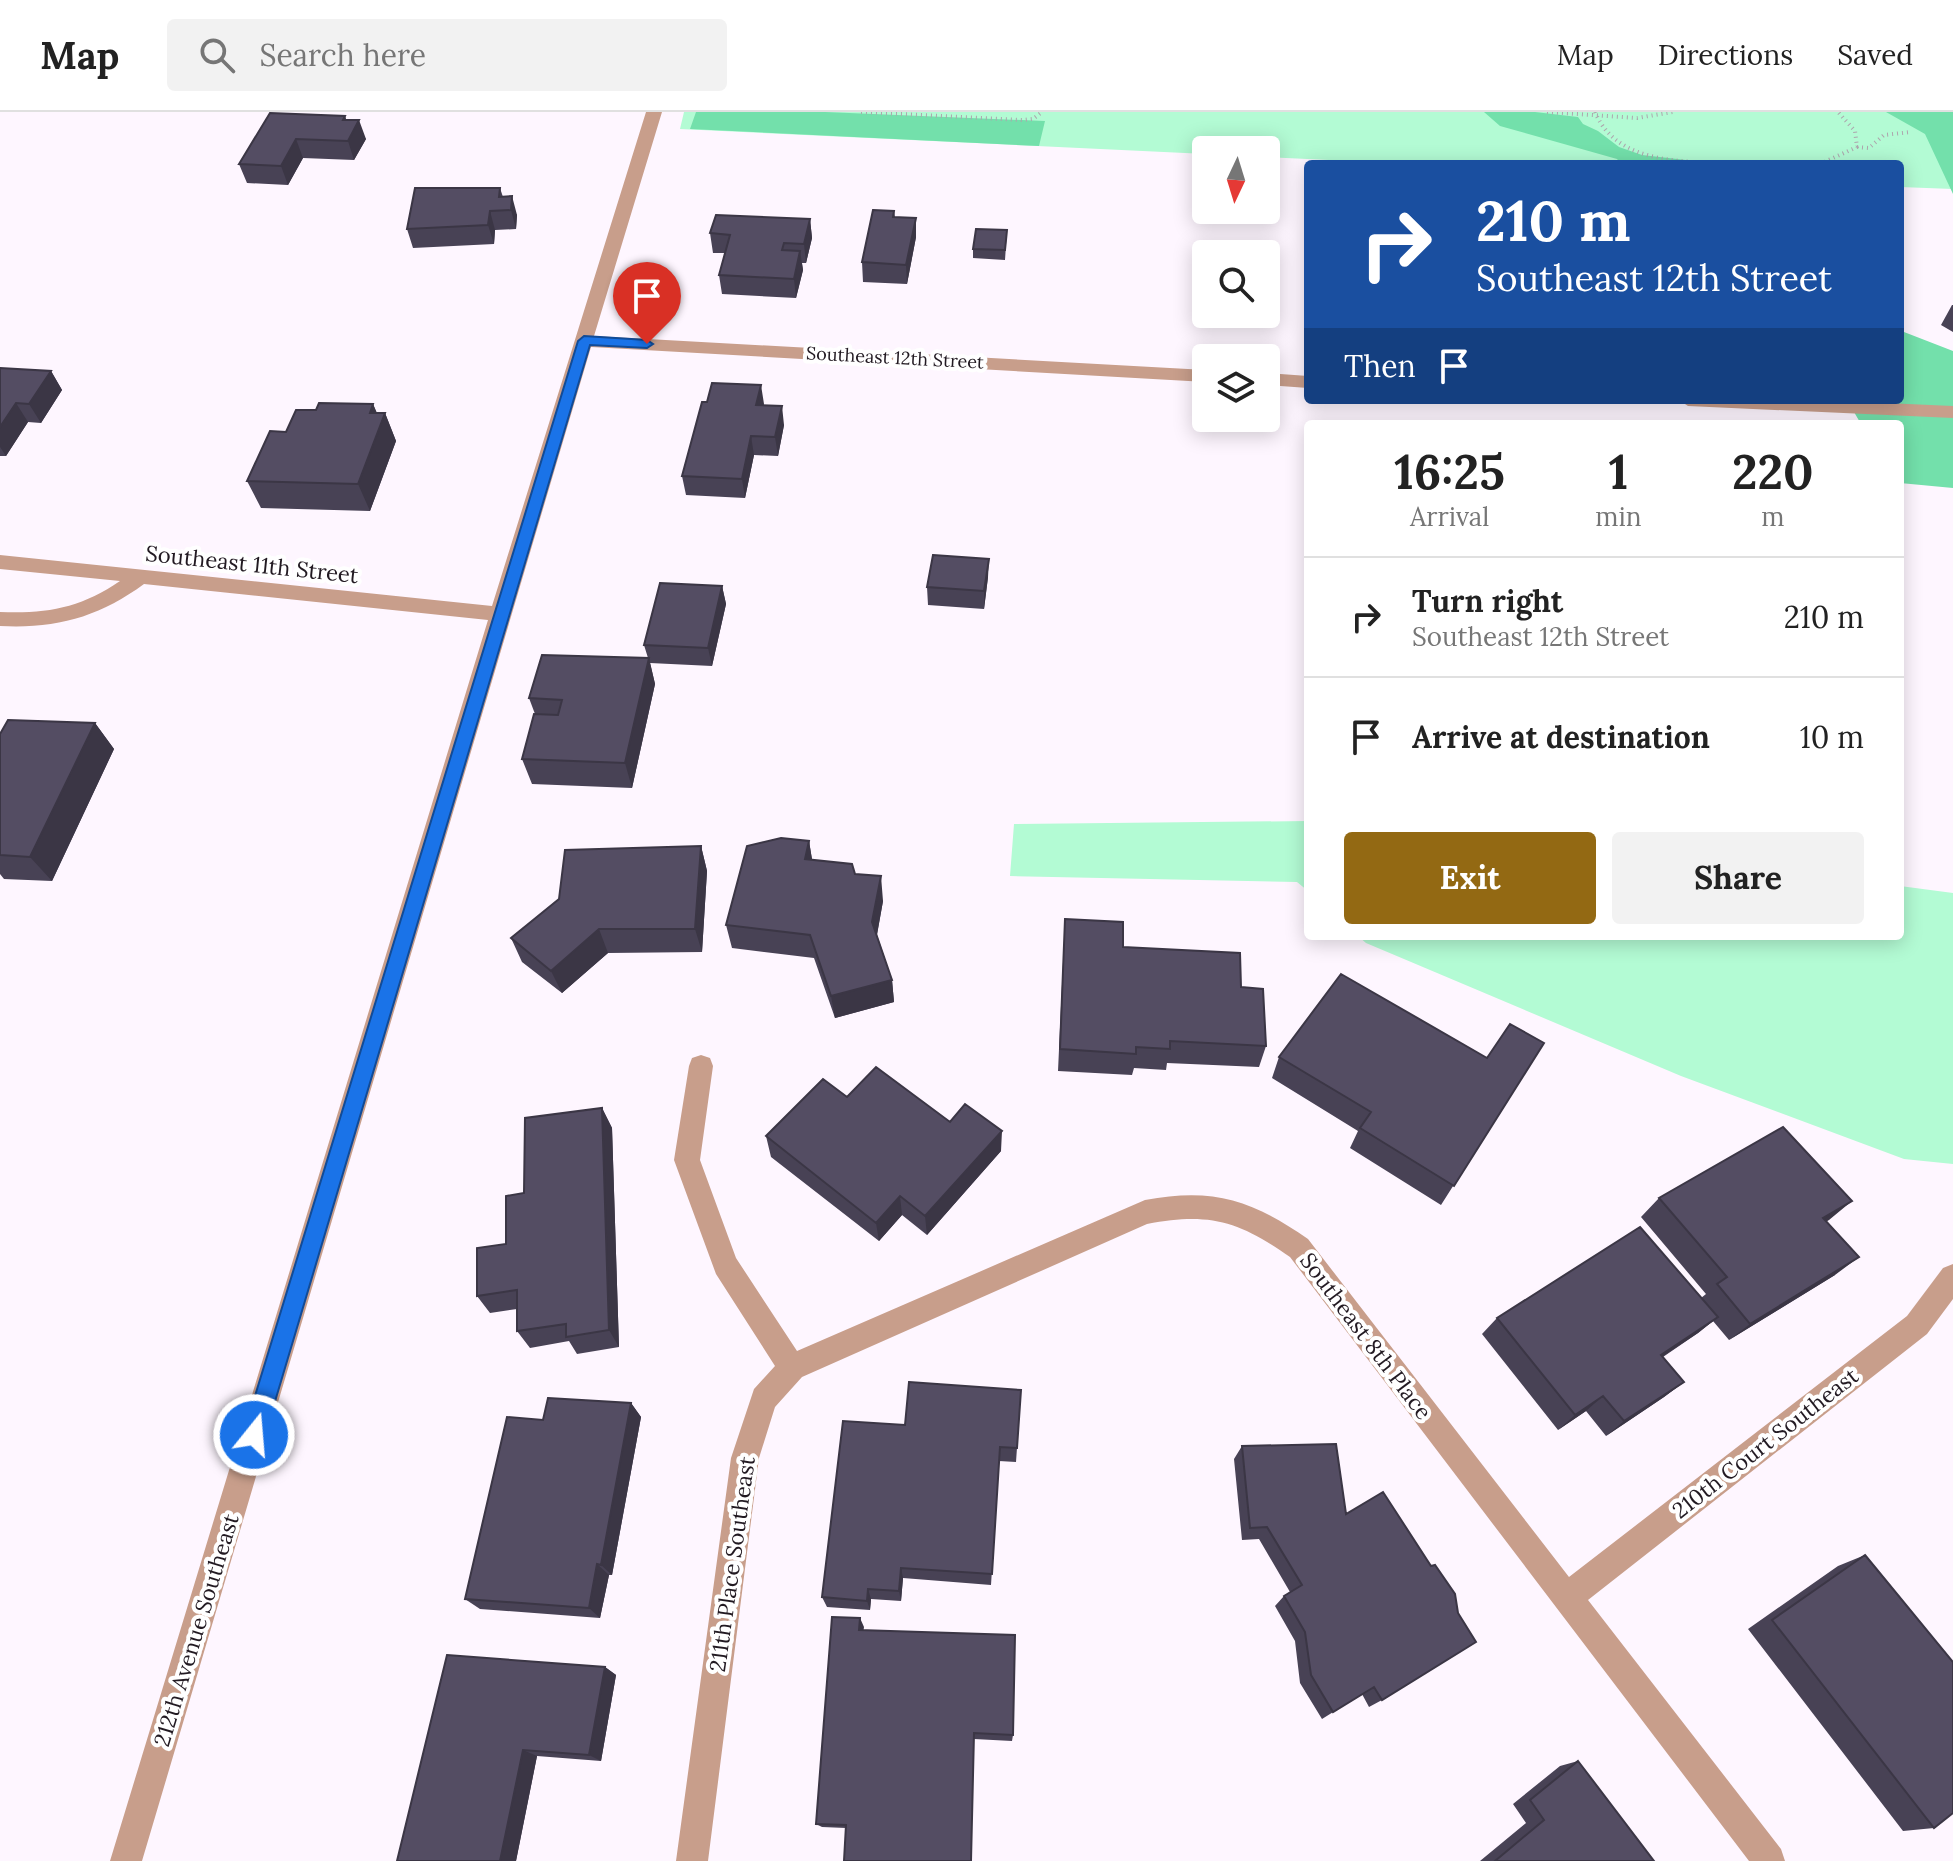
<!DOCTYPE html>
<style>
:root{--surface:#fff;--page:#f2f2f2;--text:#222;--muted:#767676;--line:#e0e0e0;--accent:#936913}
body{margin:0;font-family:Lora,serif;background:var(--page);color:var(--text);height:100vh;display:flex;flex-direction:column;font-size:30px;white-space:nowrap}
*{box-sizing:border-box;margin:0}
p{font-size:26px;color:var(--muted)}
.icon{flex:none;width:44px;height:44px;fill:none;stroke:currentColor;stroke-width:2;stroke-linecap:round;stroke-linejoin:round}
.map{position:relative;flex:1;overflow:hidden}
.drawer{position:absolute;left:1304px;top:308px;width:600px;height:520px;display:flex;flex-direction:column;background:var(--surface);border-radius:8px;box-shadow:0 4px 20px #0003}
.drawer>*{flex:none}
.top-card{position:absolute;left:1304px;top:48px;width:600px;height:244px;border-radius:8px;box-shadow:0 4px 20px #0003;background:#1a4fa0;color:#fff;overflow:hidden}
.needle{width:52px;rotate:184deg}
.tools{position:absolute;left:1192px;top:24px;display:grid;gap:16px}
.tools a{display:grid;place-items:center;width:88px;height:88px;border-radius:8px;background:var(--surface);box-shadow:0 4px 20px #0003;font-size:40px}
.pin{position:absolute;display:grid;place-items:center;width:68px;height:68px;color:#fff;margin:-82px -34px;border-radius:50% 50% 50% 0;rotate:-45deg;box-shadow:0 0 8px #0007}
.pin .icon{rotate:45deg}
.me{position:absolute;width:88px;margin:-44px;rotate:17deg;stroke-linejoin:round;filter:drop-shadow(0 0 6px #0008)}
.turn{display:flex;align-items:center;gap:28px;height:168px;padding:0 40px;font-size:36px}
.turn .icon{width:104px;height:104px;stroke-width:2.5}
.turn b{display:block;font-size:56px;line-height:68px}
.then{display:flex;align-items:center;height:76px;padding:0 40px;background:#0003;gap:16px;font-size:30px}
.eta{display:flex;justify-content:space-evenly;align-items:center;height:136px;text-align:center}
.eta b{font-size:48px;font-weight:700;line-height:56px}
.action{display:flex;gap:16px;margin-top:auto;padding:16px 40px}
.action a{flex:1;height:92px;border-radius:8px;background:var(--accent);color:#fff;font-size:32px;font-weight:700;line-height:92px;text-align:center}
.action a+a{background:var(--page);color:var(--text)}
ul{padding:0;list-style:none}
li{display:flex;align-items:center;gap:24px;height:120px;padding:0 40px;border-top:2px solid var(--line)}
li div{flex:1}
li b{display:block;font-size:30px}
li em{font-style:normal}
header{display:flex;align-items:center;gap:48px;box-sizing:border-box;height:112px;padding:0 40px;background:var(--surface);border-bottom:2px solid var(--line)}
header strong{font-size:38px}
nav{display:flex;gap:44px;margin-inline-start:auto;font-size:28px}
.search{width:560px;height:72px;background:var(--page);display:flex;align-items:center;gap:20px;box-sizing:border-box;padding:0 28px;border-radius:8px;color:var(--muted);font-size:30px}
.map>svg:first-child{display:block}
.green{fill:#b3fbd4}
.forest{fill:#73e0ab}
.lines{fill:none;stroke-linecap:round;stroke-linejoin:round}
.path{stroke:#ada5ad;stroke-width:4;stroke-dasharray:1 4;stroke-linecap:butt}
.minor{fill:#c89e8b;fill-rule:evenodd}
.wall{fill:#484255}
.shaded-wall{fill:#3b3645}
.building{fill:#544d63;stroke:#3b3645;stroke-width:2}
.route{fill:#1a73e8;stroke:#114b97;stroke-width:2}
.labels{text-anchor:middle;stroke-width:8;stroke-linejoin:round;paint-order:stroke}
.far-street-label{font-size:18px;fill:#221a22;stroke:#fff}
.street-label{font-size:22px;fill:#221a22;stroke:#fff}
</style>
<header>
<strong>Map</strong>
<div class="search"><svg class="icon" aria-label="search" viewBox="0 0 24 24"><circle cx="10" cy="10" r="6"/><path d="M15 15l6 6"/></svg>Search here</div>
<nav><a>Map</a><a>Directions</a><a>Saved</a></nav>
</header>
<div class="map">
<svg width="1953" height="1749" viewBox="0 0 1953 1749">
<rect width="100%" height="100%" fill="#fef6ff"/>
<path class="green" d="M 684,0 L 1953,0 L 1953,77 L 1900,75 L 1900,52 L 1414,52 L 1266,45 L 1266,38 L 1206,38 L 1206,42 L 680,17 Z
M 1308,709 L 1308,779 L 1297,770 L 1010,764 L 1014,712 Z
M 1900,774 L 1953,781 L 1953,1052 L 1904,1047 L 1681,964 L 1366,831 L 1358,824 L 1900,824 Z"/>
<path class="forest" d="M 696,0 L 825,0 L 1045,9 L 1039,34 L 690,17 Z
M 1484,0 L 1535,0 L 1578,5 L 1583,12 L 1598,19 L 1619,35 L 1642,43 L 1721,52 L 1621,52 L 1617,47 L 1500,14 Z
M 1886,0 L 1953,0 L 1953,82 L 1925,22 Z
M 1904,220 L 1953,239 L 1953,376 L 1900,371 L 1900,312 L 1861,312 L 1847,288 L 1900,288 L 1900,221 Z"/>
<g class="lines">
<path class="path" d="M 861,0 L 1022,8 L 1033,7 L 1042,0
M 1547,0 L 1637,6 L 1673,0
M 1595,0 C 1618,55 1689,49 1740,52
M 1857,35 L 1869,36 L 1884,23 L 1911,20
M 1820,52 L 1857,35 L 1855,19 L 1838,0"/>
<path class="minor" d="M 646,0 L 662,0 L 594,224 L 1206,258 L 1206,270 L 591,235 L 142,1749 L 110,1749 L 488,508 L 144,472 C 99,505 56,517 0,514 L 0,500 C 46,502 81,496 120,469 L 0,457 L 0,443 L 492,494 Z
M 1266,261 L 1308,264 L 1308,276 L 1266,273 Z
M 1679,288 L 1817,288 L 1953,294 L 1953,306 L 1688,294 Z
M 701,943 L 710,946 L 713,954 L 700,1048 L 736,1146 L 797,1239 L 1145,1088 C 1213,1075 1252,1088 1308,1127 L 1569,1465 L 1907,1204 L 1943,1156 L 1953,1152 L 1953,1187 L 1927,1222 L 1588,1488 L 1781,1737 L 1785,1749 L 1749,1749 L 1290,1145 C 1239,1109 1209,1100 1147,1112 L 802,1265 L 775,1295 L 759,1346 L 708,1749 L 676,1749 L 731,1346 L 754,1277 L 775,1254 L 716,1162 L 674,1048 L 689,954 L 692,946 Z"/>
</g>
<path class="wall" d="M 345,4 L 346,8 L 366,27 L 354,48 L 303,46 L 288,73 L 247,71 L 239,52 Z
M 500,76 L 503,85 L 517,103 L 516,117 L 495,118 L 494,132 L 413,136 L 407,117 Z
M 894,99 L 895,105 L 916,106 L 916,125 L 907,172 L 863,170 L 862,150 Z
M 810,107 L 812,126 L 806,151 L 802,151 L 803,158 L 796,186 L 722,182 L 719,163 L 725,141 L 713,141 L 710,121 Z
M 1007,118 L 1005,148 L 973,146 L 973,137 Z
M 1952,193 L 1953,193 L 1953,220 L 1941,213 Z
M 0,256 L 51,259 L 62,278 L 41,311 L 28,310 L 6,344 L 0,344 Z
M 373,292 L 377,301 L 385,301 L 396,329 L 370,399 L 261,396 L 247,369 L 286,320 L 316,298 Z
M 764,292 L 763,294 L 784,313 L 778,344 L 754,343 L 745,386 L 686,383 L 682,364 Z
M 988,465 L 984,497 L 928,493 L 927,475 Z
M 722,474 L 726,492 L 712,554 L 650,551 L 655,572 L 632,676 L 532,672 L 522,647 L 535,602 L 529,586 L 648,546 L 644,533 Z
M 95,611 L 114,637 L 52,769 L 4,767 L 0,762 L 0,622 Z
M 809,729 L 812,748 L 855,762 L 883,789 L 877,823 L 892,868 L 894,890 L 835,906 L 814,846 L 732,836 L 726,813 Z
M 701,734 L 707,759 L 702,840 L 608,841 L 562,881 L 522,850 L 511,826 Z
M 1065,807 L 1123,835 L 1241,875 L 1266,934 L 1259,955 L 1167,951 L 1166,958 L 1134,956 L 1132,963 L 1058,959 Z
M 1544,931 L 1441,1093 L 1350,1036 L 1358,1019 L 1272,966 L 1279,945 L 1487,946 Z
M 847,985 L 950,1010 L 1001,1039 L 927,1123 L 902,1103 L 879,1129 L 771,1045 L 766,1024 Z
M 602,996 L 612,1016 L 619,1235 L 577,1242 L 569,1229 L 530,1236 L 517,1219 L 517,1197 L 490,1201 L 477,1184 L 506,1132 L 524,1081 Z
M 1659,1086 L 1827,1109 L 1835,1163 L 1729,1228 L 1713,1209 L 1698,1221 L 1663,1245 L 1684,1270 L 1664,1285 L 1606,1324 L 1586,1299 L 1558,1318 L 1482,1222 L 1497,1206 L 1701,1186 L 1706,1182 L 1641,1105 Z
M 1021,1278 L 1016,1350 L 999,1349 L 991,1473 L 903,1466 L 901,1489 L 871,1487 L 870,1498 L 827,1495 L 822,1485 L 905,1313 Z
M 631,1291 L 641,1305 L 612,1463 L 609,1463 L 600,1506 L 480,1497 L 465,1487 L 543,1308 Z
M 1242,1334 L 1346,1402 L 1382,1588 L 1369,1595 L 1362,1582 L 1322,1607 L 1300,1571 L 1295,1529 L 1275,1494 L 1284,1484 L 1290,1480 L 1259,1427 L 1242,1428 L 1234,1347 Z
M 1865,1443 L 1934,1716 L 1903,1719 L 1748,1517 L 1838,1454 Z
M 864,1515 L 863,1518 L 1013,1623 L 1012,1629 L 974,1627 L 846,1716 L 822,1715 L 816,1712 Z
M 605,1555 L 616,1563 L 601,1649 L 537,1644 L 516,1749 L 397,1749 Z
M 1578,1649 L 1654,1749 L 1480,1749 L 1526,1711 L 1513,1692 L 1560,1654 Z"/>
<path class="shaded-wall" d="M 345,4 L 351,23 L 359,8 L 366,27 L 354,48 L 348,29 L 343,8 Z
M 296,27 L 303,46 L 288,73 L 281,54 Z
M 512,84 L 517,103 L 516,117 L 511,98 Z
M 490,99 L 495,118 L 494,132 L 488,113 Z
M 916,106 L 916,125 L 907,172 L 906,153 Z
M 810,107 L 812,126 L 806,151 L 804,132 Z
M 800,139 L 803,158 L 796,186 L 794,167 Z
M 51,259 L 62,278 L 41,311 L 29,292 Z
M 761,273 L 764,292 L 759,312 L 756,293 Z
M 16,291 L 28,310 L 6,344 L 0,335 L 0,315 Z
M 373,292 L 381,312 L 385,301 L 396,329 L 370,399 L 358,372 L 370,301 Z
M 782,294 L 784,313 L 778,344 L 775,325 Z
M 751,324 L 754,343 L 745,386 L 742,367 Z
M 989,447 L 988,465 L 984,497 L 984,479 Z
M 722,474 L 726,492 L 712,554 L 708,536 Z
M 649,546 L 655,572 L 632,676 L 625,651 Z
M 95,611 L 114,637 L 52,769 L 30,745 Z
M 809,729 L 813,753 L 805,747 Z
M 701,734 L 707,759 L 702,840 L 695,817 Z
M 881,764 L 883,789 L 875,833 L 872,810 Z
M 599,817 L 608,841 L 562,881 L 551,859 Z
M 892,868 L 894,890 L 835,906 L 831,884 Z
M 602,996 L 612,1016 L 619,1235 L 609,1218 Z
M 1002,1019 L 1001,1039 L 927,1123 L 925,1104 Z
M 900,1084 L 902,1103 L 879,1129 L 876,1111 Z
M 1852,1089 L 1829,1108 L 1801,1125 L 1823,1106 Z
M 1859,1145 L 1835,1163 L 1729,1228 L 1750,1212 Z
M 1718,1205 L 1698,1221 L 1642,1258 L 1661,1243 Z
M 1684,1270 L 1664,1285 L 1606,1324 L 1624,1309 Z
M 1603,1284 L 1586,1299 L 1558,1318 L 1575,1303 Z
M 631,1291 L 641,1305 L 612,1463 L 601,1453 Z
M 597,1452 L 609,1463 L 600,1506 L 589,1496 Z
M 901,1456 L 903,1466 L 901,1489 L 899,1479 Z
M 868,1477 L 871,1487 L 870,1498 L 867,1489 Z
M 860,1506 L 864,1515 L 862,1527 L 859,1518 Z
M 605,1555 L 616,1563 L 601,1649 L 589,1643 Z
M 523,1638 L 537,1644 L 516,1749 L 500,1749 Z"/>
<path class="building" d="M 270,1 L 345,4 L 343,8 L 359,8 L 348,29 L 296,27 L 281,54 L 239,52 Z
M 415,76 L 500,76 L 499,85 L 512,84 L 511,98 L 490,99 L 488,113 L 407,117 Z
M 873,98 L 894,99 L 893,105 L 916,106 L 906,153 L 862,150 Z
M 716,103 L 810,107 L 804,132 L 784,131 L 782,138 L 800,139 L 794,167 L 719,163 L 730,123 L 710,121 Z
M 976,117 L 1007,118 L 1005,138 L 973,137 Z
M 0,256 L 51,259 L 29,292 L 16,291 L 0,315 Z
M 712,271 L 761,273 L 756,293 L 782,294 L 775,325 L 751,324 L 742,367 L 682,364 L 702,290 L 707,290 Z
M 319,291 L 373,292 L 370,301 L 385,301 L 358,372 L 247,369 L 270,319 L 286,320 L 296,298 L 316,298 Z
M 933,443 L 989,447 L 984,479 L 927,475 Z
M 660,471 L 722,474 L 708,536 L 644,533 Z
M 542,543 L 649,546 L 625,651 L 522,647 L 534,602 L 558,603 L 562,588 L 529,586 Z
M 8,608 L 95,611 L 30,745 L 0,743 L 0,622 Z
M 781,726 L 809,729 L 805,747 L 852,752 L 855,762 L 881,764 L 872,810 L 892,868 L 831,884 L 810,823 L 726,813 L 747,734 Z
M 701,734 L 695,817 L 599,817 L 551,859 L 511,826 L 559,787 L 565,738 Z
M 1065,807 L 1123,810 L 1123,835 L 1240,841 L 1241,875 L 1263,877 L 1266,934 L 1170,929 L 1170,937 L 1136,935 L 1136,942 L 1060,937 Z
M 1341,862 L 1487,946 L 1510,912 L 1544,931 L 1454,1074 L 1360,1016 L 1371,1000 L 1279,945 Z
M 876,955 L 950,1010 L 965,992 L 1002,1019 L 925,1104 L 900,1084 L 876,1111 L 766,1024 L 823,967 L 847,985 Z
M 602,996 L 609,1218 L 566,1225 L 566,1212 L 517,1219 L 517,1178 L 477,1184 L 477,1136 L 506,1132 L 506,1084 L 524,1081 L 525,1006 Z
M 1783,1015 L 1852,1089 L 1823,1106 L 1859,1145 L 1750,1212 L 1717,1172 L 1727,1165 L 1659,1086 Z
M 1640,1115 L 1718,1205 L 1661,1243 L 1684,1270 L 1624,1309 L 1603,1284 L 1575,1303 L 1497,1206 Z
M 909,1270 L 1021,1278 L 1017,1336 L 1000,1335 L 992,1462 L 901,1456 L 899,1479 L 868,1477 L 867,1489 L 822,1485 L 843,1309 L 905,1313 Z
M 548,1286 L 631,1291 L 601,1453 L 597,1452 L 589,1496 L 465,1487 L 507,1305 L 543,1308 Z
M 1336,1332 L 1346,1402 L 1383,1380 L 1431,1454 L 1435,1453 L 1455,1482 L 1458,1501 L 1476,1530 L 1382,1588 L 1374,1575 L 1333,1600 L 1311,1563 L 1305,1520 L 1284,1484 L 1302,1473 L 1267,1415 L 1250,1416 L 1242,1334 Z
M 1865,1443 L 1953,1550 L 1953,1701 L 1934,1716 L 1772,1508 Z
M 832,1505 L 860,1506 L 859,1518 L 1015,1523 L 1013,1623 L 974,1621 L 971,1749 L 844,1749 L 846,1713 L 816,1712 Z
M 447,1543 L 605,1555 L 589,1643 L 523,1638 L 500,1749 L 397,1749 Z
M 1578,1649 L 1654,1749 L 1495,1749 L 1544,1708 L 1530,1688 Z"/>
<path class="route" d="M 584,224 L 647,228 L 653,232 L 647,236 L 590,233 L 265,1323 L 261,1331 L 254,1334 L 246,1331 L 243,1323 L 578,229 Z"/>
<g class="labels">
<g class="far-street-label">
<text transform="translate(895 246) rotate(3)" y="6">Southeast 12th Street</text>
</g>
<g class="street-label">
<text transform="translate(252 452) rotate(6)" y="8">Southeast 11th Street</text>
<text transform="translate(1366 1224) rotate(53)" y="8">Southeast 8th Place</text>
<text transform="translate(1765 1331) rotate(-38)" y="8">210th Court Southeast</text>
<text transform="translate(732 1452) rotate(-82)" y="8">211th Place Southeast</text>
<text transform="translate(196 1518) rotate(-73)" y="8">212th Avenue Southeast</text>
</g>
</g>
</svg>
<div class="tools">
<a><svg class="needle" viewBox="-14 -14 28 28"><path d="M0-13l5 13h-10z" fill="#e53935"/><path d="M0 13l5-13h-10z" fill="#767676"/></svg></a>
<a><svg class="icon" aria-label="search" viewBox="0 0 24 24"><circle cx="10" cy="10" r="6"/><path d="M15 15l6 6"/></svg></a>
<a><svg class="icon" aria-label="layers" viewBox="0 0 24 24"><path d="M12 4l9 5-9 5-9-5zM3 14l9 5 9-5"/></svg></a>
</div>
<div class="pin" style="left:647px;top:232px;background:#d93025"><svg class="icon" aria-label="arrive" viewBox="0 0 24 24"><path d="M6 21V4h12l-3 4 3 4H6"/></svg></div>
<svg class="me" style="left:254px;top:1323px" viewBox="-20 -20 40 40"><circle r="17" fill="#1a73e8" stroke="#fff" stroke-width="3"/><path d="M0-11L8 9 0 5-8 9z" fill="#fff"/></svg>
<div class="top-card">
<div class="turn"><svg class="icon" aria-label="right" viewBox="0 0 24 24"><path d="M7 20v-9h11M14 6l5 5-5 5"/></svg><div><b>210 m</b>Southeast 12th Street</div></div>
<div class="then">Then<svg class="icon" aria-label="arrive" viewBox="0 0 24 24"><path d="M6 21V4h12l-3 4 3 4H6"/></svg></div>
</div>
<section class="drawer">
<div class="eta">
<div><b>16:25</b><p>Arrival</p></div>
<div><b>1</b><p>min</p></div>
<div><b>220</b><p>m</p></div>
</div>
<ul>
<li><svg class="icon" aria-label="right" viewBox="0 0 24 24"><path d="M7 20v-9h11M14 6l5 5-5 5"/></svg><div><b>Turn right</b><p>Southeast 12th Street</p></div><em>210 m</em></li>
<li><svg class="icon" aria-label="arrive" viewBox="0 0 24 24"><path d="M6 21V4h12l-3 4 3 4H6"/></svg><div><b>Arrive at destination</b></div><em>10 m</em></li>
</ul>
<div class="action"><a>Exit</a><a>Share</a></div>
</section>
</div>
